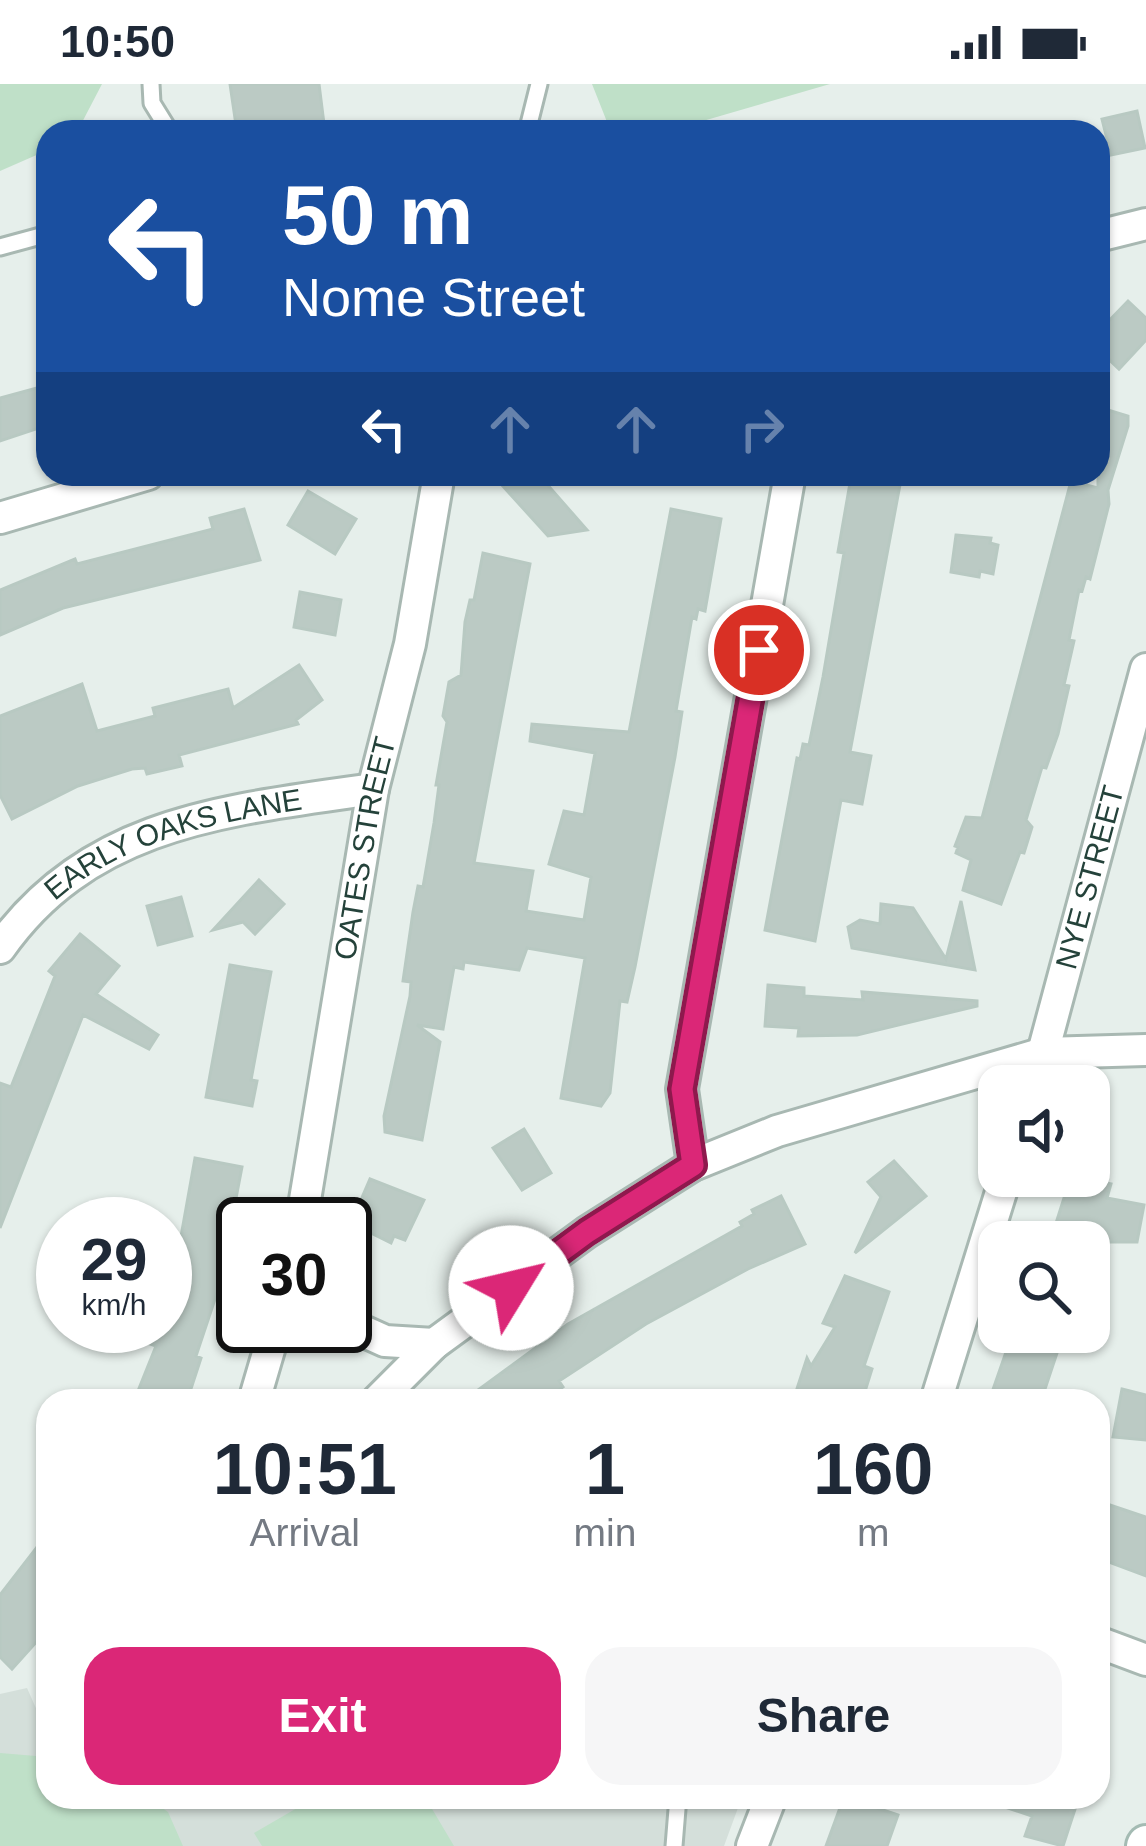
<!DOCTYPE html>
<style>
:root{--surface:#fff;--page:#f6f6f7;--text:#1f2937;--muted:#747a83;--accent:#db2777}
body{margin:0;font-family:Arial,sans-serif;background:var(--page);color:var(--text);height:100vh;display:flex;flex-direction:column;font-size:45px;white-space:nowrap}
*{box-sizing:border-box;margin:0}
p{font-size:39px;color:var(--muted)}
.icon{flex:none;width:66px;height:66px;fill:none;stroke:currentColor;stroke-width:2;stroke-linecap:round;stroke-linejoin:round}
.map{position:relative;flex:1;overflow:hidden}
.sheet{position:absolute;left:36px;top:1305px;width:1074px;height:420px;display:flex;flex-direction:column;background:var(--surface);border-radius:36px;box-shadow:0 3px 9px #0004}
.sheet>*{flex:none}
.guide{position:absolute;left:36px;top:36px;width:1074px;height:366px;border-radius:36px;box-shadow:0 3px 9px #0004;background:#1a4fa0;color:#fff;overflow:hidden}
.tools{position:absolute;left:978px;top:981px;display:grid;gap:24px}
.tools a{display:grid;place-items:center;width:132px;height:132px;border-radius:24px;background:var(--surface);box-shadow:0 3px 9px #0004;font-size:60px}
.speed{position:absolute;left:36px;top:1113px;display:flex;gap:24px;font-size:60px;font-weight:700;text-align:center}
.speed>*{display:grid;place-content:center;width:156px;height:156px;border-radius:50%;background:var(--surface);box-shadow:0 3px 9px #0004;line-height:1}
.speed small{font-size:30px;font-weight:400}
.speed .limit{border:6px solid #111;border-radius:18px;background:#fff;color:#111}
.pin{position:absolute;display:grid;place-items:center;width:102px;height:102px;color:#fff;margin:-51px;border:6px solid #fff;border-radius:50%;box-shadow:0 3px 12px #0007}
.me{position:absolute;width:132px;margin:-66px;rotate:54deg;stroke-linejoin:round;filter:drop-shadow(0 0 9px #0008)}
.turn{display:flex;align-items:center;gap:42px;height:252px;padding:0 48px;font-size:54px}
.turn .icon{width:156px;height:156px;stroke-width:2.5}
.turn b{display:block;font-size:84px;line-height:102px}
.lanes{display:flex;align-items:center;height:114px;padding:0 48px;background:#0003;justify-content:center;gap:60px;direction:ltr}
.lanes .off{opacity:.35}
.eta{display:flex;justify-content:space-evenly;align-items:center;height:204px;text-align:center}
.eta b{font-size:72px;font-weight:600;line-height:84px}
.cta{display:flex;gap:24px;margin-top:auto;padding:24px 48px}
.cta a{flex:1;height:138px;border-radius:36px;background:var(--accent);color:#fff;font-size:48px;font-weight:600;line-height:138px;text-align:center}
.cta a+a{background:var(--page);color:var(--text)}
.status{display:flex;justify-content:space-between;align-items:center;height:84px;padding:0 60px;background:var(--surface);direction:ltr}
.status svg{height:33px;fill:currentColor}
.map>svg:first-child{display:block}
.built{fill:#d4dfda}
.green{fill:#bfe0c8}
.building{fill:#bbcac4;stroke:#b8c9c2;stroke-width:3}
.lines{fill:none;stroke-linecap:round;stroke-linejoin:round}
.lane-casing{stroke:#a8b8b2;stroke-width:21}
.street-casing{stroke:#a8b8b2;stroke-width:36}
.secondary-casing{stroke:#a4bbb3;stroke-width:42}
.lane{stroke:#fff;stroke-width:15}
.street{stroke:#fff;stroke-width:30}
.secondary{stroke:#fff;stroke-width:36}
.route-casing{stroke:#8e194d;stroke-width:30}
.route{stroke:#db2777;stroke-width:21}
.labels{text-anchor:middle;stroke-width:12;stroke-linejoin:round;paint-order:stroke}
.street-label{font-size:30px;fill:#24423a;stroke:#f7fbf9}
</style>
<div class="status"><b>10:50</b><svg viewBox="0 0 49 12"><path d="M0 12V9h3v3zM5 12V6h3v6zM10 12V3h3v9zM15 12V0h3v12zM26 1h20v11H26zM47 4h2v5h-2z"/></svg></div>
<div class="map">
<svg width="1146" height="1762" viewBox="0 0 1146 1762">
<rect width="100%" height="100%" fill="#e6efeb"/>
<path class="built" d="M 27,1604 L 39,1631 L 48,1629 L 48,1713 L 742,1713 L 724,1762 L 0,1762 L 0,1610 Z"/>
<path class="green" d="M 0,0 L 102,0 L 77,48 L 48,48 L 48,66 L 0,87 Z
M 592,0 L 830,0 L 665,48 L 611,48 Z
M 0,1669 L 48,1673 L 48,1713 L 146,1713 L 168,1728 L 183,1762 L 0,1762 Z
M 316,1713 L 425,1713 L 454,1762 L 262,1762 L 254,1749 Z"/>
<path class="building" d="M 230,0 L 319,0 L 325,48 L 237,48 Z
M 1137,27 L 1145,64 L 1111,71 L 1102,35 Z
M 1128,217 L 1146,234 L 1146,256 L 1119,285 L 1098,265 L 1098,248 Z
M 48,301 L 48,341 L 0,357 L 0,314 Z
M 1098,323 L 1128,332 L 1128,342 L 1108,406 L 1109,420 L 1090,495 L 1086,493 L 1082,507 L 1079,506 L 1069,556 L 1074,557 L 1064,601 L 1069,602 L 1058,650 L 1046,684 L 1042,683 L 1026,736 L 1032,743 L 1024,769 L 1020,768 L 1001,820 L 963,806 L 971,776 L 956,769 L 958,763 L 955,762 L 966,733 L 982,734 L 1071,397 L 1098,404 Z
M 492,390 L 538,390 L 587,446 L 548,452 Z
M 861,390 L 902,390 L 850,668 L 871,672 L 862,720 L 841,716 L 815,857 L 765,846 L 797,674 L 800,675 L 803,660 L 809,661 L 823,593 L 844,469 L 838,468 L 850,399 L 859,401 Z
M 308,407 L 356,435 L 335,470 L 288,441 Z
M 244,425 L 260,476 L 63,524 L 0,551 L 0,506 L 75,475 L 77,480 L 213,445 L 210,434 Z
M 671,425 L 721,435 L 705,527 L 698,525 L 696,535 L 692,533 L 676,627 L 682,628 L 675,673 L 635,883 L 627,918 L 620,917 L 610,1009 L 601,1022 L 561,1014 L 585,874 L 527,864 L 519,886 L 464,878 L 463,885 L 454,883 L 443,945 L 417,941 L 440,958 L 422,1056 L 385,1048 L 384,1032 L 410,912 L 411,898 L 403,897 L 413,828 L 418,802 L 423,803 L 434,739 L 439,701 L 436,701 L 447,638 L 443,632 L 449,598 L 461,591 L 465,538 L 470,516 L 474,516 L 483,469 L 530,480 L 474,779 L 533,787 L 526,827 L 584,836 L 591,793 L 549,780 L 564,727 L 584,731 L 595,669 L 530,657 L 532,640 L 629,648 Z
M 956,451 L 991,454 L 990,459 L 998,461 L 993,490 L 980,487 L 979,493 L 951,488 Z
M 300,508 L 341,516 L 335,551 L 294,543 Z
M 299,581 L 322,616 L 296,636 L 298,640 L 179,671 L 182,682 L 147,690 L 145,684 L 132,685 L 78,702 L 12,735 L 0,711 L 0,632 L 82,600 L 97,647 L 155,632 L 153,624 L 228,605 L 233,624 Z
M 259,796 L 284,820 L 255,850 L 243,838 L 213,846 Z
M 181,813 L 192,852 L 158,861 L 147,822 Z
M 961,817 L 975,886 L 852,864 L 848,843 L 860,836 L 880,840 L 881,820 L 913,824 L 946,875 Z
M 80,850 L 119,882 L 96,910 L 158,951 L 149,965 L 83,931 L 0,1144 L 0,999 L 11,1003 L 55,892 L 49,887 Z
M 230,881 L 271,888 L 251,996 L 257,997 L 252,1022 L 206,1013 Z
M 768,901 L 804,904 L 804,912 L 863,916 L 862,908 L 977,917 L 977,922 L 857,951 L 798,952 L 799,944 L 765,942 Z
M 524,1045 L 551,1089 L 522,1106 L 493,1064 Z
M 195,1074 L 242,1083 L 219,1203 L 196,1272 L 201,1274 L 187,1317 L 134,1317 L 156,1262 L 109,1246 L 109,1242 L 165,1242 Z
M 894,1077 L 926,1112 L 855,1169 L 881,1113 L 868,1098 Z
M 1071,1092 L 1111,1100 L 1107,1114 L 1144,1121 L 1137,1158 L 1050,1158 Z
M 370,1095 L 424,1116 L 405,1156 L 394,1152 L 391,1159 L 351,1139 Z
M 781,1112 L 805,1160 L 748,1185 L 646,1240 L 559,1297 L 563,1303 L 544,1317 L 463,1317 L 568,1240 L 742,1142 L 740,1138 L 754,1130 L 752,1126 Z
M 845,1192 L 889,1208 L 864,1282 L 872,1285 L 862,1317 L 793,1317 L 807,1274 L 811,1282 L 835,1243 L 823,1239 Z
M 1013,1248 L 1064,1248 L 1041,1317 L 989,1317 Z
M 1122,1305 L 1146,1311 L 1146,1356 L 1113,1353 Z
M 1098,1417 L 1146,1433 L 1146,1492 L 1098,1474 Z
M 48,1449 L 48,1545 L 12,1585 L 0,1573 L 0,1511 Z
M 844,1713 L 898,1731 L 887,1762 L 826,1762 Z
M 988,1713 L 1079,1713 L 1063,1762 L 1025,1752 L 1032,1732 L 987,1717 Z"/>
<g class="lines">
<defs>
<path id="lane" d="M 151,0 L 152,19 L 170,48
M 527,48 L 539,0
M 0,163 L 48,150
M 674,1762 L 678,1713"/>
<g id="street">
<path d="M 1098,152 L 1146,140"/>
<path d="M 0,434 L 148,390"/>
<path id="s1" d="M 0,864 C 90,736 231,726 373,705"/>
<path id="s2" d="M 1034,1002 L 1146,585"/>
<path d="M 693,1081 L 682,1005 L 790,390"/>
<path id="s3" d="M 301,1140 L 373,705 L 410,560 L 439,390"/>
<path d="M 345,1239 L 385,1257 L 434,1260"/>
<path d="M 254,1317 L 276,1242"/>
<path d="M 377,1317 L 434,1260 L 587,1148 L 693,1081 L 777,1047 L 1044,969 L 1146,966"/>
<path d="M 936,1317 L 1006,1092"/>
<path d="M 1098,1558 L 1146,1576"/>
<path d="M 752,1762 L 771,1713"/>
</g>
<path id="secondary" d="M 1145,1762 L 1146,1760"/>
</defs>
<use href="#lane" class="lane-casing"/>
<use href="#street" class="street-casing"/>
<use href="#secondary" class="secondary-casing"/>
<use href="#lane" class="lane"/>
<use href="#street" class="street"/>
<use href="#secondary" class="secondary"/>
</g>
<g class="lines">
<defs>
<path id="route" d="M 511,1204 L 587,1148 L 693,1081 L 682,1005 L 759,566"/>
</defs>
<use href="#route" class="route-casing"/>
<use href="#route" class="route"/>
</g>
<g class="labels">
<g class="street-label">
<text dy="10" stroke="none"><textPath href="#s3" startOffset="381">OATES STREET</textPath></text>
<text dy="10" stroke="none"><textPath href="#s1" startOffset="210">EARLY OAKS LANE</textPath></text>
<text dy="10" stroke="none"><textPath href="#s2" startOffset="216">NYE STREET</textPath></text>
</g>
</g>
</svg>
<div class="tools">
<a><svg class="icon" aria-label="sound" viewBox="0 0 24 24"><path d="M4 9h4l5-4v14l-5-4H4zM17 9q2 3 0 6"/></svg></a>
<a><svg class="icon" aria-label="search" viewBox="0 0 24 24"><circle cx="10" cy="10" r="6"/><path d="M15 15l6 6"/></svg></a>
</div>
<div class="speed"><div>29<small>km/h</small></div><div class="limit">30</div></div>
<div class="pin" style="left:759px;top:566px;background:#d93025"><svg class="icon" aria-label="arrive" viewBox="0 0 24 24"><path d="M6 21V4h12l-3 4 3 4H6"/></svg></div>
<svg class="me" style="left:511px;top:1204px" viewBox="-20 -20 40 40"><circle r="19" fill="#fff"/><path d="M0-13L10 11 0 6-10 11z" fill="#db2777"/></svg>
<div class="guide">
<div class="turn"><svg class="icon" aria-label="left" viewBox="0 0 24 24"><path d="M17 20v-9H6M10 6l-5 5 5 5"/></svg><div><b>50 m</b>Nome Street</div></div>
<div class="lanes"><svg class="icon" aria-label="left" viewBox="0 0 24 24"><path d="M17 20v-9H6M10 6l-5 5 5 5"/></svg><svg class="icon off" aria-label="ahead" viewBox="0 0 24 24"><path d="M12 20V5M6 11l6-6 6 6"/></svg><svg class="icon off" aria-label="ahead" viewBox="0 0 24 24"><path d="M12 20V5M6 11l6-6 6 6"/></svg><svg class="icon off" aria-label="right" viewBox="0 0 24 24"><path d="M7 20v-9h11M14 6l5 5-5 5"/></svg></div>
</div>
<section class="sheet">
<div class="eta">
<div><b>10:51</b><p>Arrival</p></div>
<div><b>1</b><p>min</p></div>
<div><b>160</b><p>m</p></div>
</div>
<div class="cta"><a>Exit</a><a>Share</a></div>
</section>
</div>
